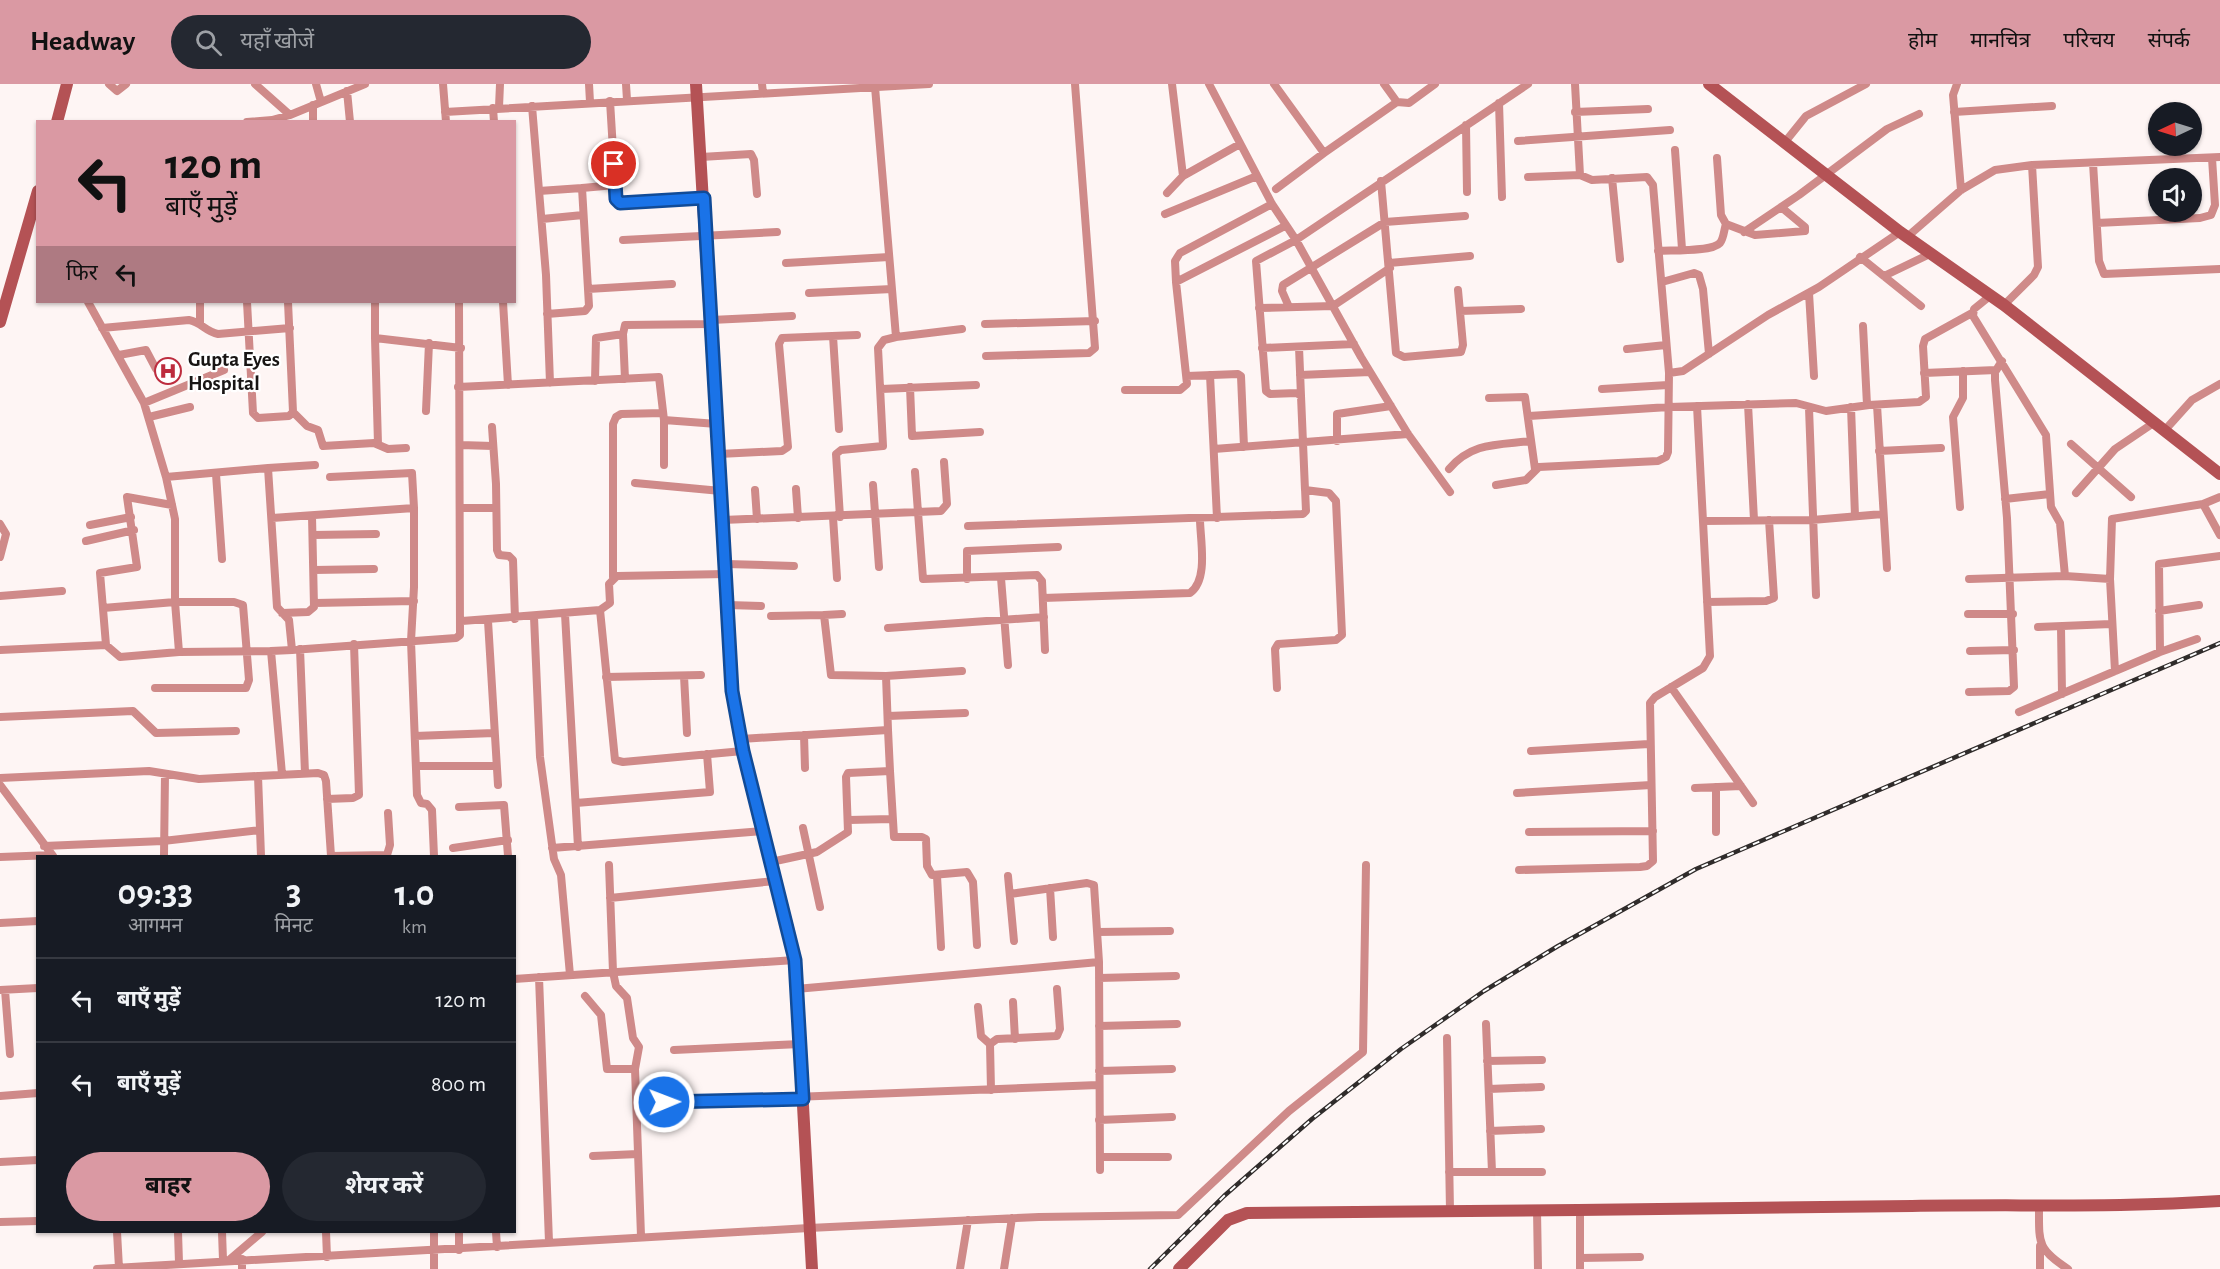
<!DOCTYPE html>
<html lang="hi">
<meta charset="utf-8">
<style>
:root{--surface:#171b24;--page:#242831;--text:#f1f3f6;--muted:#9ea1a6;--line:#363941;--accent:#da99a3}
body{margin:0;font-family:"Alegreya Sans","Noto Sans Devanagari",sans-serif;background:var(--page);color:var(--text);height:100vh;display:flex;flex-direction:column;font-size:22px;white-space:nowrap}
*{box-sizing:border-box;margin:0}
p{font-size:20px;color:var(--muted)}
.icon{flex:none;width:33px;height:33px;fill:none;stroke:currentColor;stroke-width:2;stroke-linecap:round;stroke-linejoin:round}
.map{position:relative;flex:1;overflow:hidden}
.side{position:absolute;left:36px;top:771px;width:480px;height:378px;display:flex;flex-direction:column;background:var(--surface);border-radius:0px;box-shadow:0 2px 4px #0004}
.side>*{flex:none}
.hud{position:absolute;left:36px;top:36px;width:480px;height:183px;border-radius:0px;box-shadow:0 2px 4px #0004;background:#da99a3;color:#111;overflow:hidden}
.needle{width:39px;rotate:266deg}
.controls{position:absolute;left:2148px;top:18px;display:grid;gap:12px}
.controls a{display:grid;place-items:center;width:54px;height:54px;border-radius:50%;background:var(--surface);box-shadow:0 2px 4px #0004;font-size:30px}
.pin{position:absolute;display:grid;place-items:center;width:51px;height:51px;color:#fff;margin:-26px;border:3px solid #fff;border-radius:50%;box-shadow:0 2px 6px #0007}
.me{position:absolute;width:66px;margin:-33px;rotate:89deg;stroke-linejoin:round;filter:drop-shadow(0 0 4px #0008)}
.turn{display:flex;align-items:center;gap:21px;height:126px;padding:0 30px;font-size:27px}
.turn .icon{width:78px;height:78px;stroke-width:2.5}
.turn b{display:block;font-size:42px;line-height:51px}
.then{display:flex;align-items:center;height:57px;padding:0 30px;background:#0003;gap:12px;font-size:22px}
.eta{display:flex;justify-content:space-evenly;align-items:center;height:102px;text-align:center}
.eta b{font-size:36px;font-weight:700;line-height:42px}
.cta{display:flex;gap:12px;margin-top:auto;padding:12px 30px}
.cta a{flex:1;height:69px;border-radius:36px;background:var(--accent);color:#111;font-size:24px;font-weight:700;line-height:69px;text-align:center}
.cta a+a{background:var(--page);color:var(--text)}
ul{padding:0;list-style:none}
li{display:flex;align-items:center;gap:18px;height:84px;padding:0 30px;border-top:2px solid var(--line)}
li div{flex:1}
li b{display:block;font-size:22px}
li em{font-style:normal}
header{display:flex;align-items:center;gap:36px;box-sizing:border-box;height:84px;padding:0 30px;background:var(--accent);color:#111}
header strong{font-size:28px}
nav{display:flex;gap:33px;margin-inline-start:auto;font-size:21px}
.search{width:420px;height:54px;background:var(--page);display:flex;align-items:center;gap:15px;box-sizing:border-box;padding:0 21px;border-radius:33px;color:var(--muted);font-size:22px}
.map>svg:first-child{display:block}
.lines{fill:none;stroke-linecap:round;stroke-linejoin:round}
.street{stroke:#cf8a89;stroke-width:8}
.secondary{stroke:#b45255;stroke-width:12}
.rail-casing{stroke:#302c2b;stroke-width:4.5}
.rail{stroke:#fff;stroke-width:2;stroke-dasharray:7;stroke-linecap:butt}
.route-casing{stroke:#114b97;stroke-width:15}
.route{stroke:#1a73e8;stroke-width:10}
.labels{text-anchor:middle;stroke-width:4.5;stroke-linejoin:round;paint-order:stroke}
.poi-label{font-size:21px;font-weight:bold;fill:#181514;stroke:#fff;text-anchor:start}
</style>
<header>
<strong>Headway</strong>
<div class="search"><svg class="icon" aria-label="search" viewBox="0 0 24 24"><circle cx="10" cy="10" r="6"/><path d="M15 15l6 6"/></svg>यहाँ खोजें</div>
<nav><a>होम</a><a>मानचित्र</a><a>परिचय</a><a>संपर्क</a></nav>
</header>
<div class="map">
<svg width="2220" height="1185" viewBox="0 0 2220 1185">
<rect width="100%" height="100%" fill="#fef5f4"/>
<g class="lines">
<path class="street" d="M 109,0 L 117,7 L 126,0
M 255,0 L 290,31 L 365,0
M 316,0 L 321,18
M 443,0 L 446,38
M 589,0 L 590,18
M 626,0 L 627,16
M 762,0 L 763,9
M 1172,0 L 1183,92
M 1209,0 L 1272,120 L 1296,156 L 1361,273 L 1408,350 L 1450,408
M 1274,0 L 1324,69 L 1397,18 L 1384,0
M 1957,0 L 1953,11 L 1961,106
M 347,7 L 350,38
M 610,17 L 616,115 L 620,119 L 704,114
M 1397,18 L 1409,19 L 1435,0
M 1499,19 L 1502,113
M 313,21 L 313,38
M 532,22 L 546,191 L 550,299
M 499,23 L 500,0
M 493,24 L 494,38
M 445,28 L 929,0
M 1575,28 L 1648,25
M 1954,28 L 2052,22
M 247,38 L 272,36 L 290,31
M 1466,41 L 1467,108
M 1518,57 L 1670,46
M 1785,58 L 1806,32 L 1866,0
M 1675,66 L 1682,165
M 701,73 L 751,70 L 754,76 L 757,110
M 1717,74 L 1721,131 L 1726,140 L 1755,151 L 1805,147 L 1805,143 L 1781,123
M 2093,79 L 2099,177 L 2104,190 L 2220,185
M 1528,93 L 1580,91
M 1612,94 L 1620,175
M 1381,97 L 1396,269 L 1404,273 L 1461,268 L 1463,261 L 1458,206
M 615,101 L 582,104 L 588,205 L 672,200
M 1276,105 L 1324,69
M 539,107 L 582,104
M 1167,109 L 1183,92 L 1240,60
M 1272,120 L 1180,169 L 1175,177 L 1176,198 L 1285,142
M 1165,130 L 1257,92
M 542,135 L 583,131
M 2097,139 L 2200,134 L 2211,131 L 2215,121 L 2212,74
M 1744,148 L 1799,111 L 1887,45 L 1919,30
M 1907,153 L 1961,106 L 1995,86 L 2032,81 L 2220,73
M 623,156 L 777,148
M 1658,167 C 1671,166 1712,168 1720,159 C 1724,154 1724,145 1726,140
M 1860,173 L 1921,222
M 786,179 L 889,173
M 1389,179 L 1470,172
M 1884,192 L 1930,170
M 1662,198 L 1694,189 L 1699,191 L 1703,205 L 1709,270
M 809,209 L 892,205
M 1809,209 L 1814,292
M 1990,212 L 1974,225 L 1973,232 L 2046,351 L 2051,423 L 2060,439 L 2065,492
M 88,218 L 144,319 L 166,393 L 175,435 L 175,518 L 179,568
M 200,218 L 200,240
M 247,218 L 253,329 L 258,334 L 289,332 L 293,328 L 288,218
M 375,218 L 375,254
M 503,218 L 508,301
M 2004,221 L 2034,191 L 2038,183 L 2032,81
M 1289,223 L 1282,207 L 1283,201 L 1385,138 L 1465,132
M 1259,224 L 1333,222 L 1390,184
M 1460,227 L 1521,225
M 547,230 L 585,227 L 589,222 L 588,205
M 711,236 L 792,232
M 985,240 L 1095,237
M 1863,242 L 1867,321
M 102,244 L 189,236 C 201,238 206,248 218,250 L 290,244
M 833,252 L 839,345
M 896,253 L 962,245
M 1299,263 L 1301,312
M 1262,264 L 1354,260
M 1627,265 L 1666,261
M 119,271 L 146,266 L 156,285
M 986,272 L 1089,269 L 1095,264 L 1075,0
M 1669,289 L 1683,287 L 1692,281 L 1768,231 L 1819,203 L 1900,148
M 1924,289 L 1996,286
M 1210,291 L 1217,434
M 1300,291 L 1370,288
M 1187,292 L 1238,290 L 1241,292 L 1244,363
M 625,295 L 623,250 L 625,241 L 711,240
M 595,297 L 596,254 L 623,250
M 458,303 L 659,293 L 664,336
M 910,303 L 912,352 L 980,348
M 881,305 L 976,301
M 1602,305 L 1668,301
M 1125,306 L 1180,306 L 1187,300 L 1176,198
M 1489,314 L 1525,313 L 1535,385
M 144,319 L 224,286
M 1748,320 L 1754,436
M 1877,321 L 1887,484
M 1851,323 L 1855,432
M 1809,324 L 1816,511
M 426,327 L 429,259
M 293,328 L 307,342 L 318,346 L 323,362 L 374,359 L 388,365 L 406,364
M 1529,332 L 1669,323 L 1796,319 L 1826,327 L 1869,321 L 1919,318 L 1926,313 L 1923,262 L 1925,255 L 1972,229
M 149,333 L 190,323
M 492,343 L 496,400 L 497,466 L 499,471 L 509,472 L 513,476 L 515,535
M 2165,346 L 2192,316 L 2220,300
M 1337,357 L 1337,330 L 1391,322
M 378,360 L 375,254 L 461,264
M 2071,360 L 2131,413
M 460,361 L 493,362
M 1214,365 L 1408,350
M 1879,367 L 1941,364
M 719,370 L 782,367 L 788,363 L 779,260 L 782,254 L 857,251
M 664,381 L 664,336 L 717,340
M 268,384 L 315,381
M 1449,385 C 1472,358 1498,361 1531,357
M 915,388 L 923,495 L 1037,491 L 1042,497 L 1045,566
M 216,390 L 222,475
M 166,393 L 268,384 L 277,523 L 289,536 L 292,566 L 271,567 L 282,690
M 635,399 L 721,407
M 873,401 L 879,483
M 1496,401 L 1526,396 L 1539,383 L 1658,377 L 1666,373 L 1668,368 L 1669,289 L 1653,101 L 1647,93 L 1592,96 L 1580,91 L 1575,0
M 796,405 L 798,434
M 755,406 L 757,435
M 2076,409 L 2115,365 L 2155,338
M 2220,413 L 2203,420 L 2220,451
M 2005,415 L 2050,410
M 1960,423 L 1953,333 L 1963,314 L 1963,287
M 414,424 L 414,503 L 411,557 L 417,711 L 421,719 L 427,720 L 432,726 L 434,772
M 461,424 L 496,424
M 833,433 L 837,494
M 840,433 L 836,370 L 841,366 L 883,362 L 878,264 L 884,256 L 896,253 L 875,3
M 272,434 L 414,424 L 412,389 L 330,393
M 723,436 L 941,427 L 947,420 L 944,378
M 1703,437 L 1812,436 L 1883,430
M 0,440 L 6,450 L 0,473
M 90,441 L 131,433
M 968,442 L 1303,430 L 1306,427 L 1305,404
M 313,451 L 376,450
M 86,457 L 134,446
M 726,480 L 794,482
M 314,486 L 374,485
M 613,493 L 613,340 L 616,333 L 621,330 L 663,329
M 1001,494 L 1008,581
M 967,495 L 967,467 L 1058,463
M 1969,495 L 2065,492 L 2110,495
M 0,512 L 62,507
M 1043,514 L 1190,509 C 1209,496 1200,455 1200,435
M 1707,518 L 1766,517 L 1774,514 L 1769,436
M 315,519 L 414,517
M 728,521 L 761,522
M 103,524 L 175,518 L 234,518 L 243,521 L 249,596 L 246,604 L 155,604
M 600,526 L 615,676 L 623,678 L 743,667
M 2159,527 L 2199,521
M 282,529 L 308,528 L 314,523 L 312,432
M 565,530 L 578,763
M 1968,530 L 2013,530
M 824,531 L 842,530
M 771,532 L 824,531 L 831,591 L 886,592
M 534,533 L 540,673 L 554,775 L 561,791 L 570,891
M 462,537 L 600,526 L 610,519 L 609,500 L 617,492 L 726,490
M 488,537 L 498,701
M 2038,543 L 2111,540
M 2061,543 L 2062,610
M 888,544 L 1044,533
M 106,561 L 120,573 L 179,568 L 271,567
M 300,565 L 305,689
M 0,566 L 106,561 L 100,489 L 137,483 L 127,413 L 172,421
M 292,566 L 456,554 L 460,551 L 459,218
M 1970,567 L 2014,566
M 2160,568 L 2159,480 L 2220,472
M 2115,587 L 2110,495 L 2112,435 L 2203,420
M 684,592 L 687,649
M 606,593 L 701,591
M 1671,603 L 1753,719
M 1277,604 L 1275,565 L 1278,560 L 1336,556 L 1342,551 L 1336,417 L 1329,409 L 1305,406 L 1301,312 L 1297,309 L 1270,310 L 1266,307 L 1256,177 L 1296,156 L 1528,0
M 1969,608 L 2009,607 L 2014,603 L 2007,434 L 1995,296 L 1995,288 L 2002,277
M 2019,628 L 2160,568 L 2197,555
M 888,632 L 965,629
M 0,633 L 133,627 L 156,649 L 236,647
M 888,646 L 886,592 L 962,587
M 804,651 L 805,684
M 415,652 L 494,649
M 741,655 L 888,646 L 890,687
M 1531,667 L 1649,660
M 417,682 L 496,682
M 258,692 L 261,772
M 0,694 L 149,687 L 199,695 L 318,689 L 324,691 L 326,697 L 331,772 L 387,771 L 390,761 L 388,729
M 0,701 L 53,772
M 1695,704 L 1741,702
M 1517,709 L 1651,701
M 327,715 L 353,714 L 359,711 L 354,560
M 576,719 L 710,708 L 707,670
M 459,723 L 504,721 L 508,772
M 849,736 L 892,735
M 803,744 L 820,823
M 1529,748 L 1653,747
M 1716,748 L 1716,703
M 44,762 L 163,757 L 260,746
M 453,764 L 508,756
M 552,764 L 763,747
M 164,772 L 165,690
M 0,773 L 52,771
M 771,778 L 817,768 L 848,748 L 846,693 L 848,689 L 890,687 L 894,753 L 922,753 L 926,755 L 927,782 L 932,791 L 967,788 L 973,798 L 977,861
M 609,781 L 613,888 L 616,902 L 627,914 L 633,954 L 639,963 L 635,985 L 641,1152
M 1519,786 L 1640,783 L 1647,782 L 1653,777 L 1650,619 L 1655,613 L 1703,584 L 1710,572 L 1697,322
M 937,792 L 941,863
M 1008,792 L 1014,857
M 1050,804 L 1053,853
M 1010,810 L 1087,799 L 1094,801 L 1099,878 L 1100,1086
M 610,814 L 775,797
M 0,839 L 38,837
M 1098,848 L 1170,847
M 539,893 L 549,1158
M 1099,894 L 1176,892
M 514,895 L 795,876
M 796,905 L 1099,878
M 0,906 L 38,904
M 5,906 L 10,970
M 585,912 L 601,931 L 607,985 L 635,985
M 1013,918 L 1015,955
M 978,923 L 981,952 L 990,960
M 1486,940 L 1492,1088
M 1099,942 L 1177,940
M 1447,954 L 1450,1127
M 674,966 L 800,960
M 1487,977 L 1542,976
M 1099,987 L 1172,985
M 1489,1005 L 1541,1003
M 991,1006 L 990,960 L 997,955 L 1057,952 L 1060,945 L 1057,905
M 0,1012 L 38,1009
M 664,1018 L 1098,1001
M 1099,1036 L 1172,1033
M 1490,1047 L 1541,1045
M 593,1072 L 638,1070
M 1100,1073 L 1168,1073
M 0,1078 L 38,1076
M 1449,1088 L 1542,1088
M 2039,1123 C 2039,1159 2037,1165 2068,1185
M 1537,1126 L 1538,1185
M 1580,1126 L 1580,1185
M 0,1138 L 38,1137
M 117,1148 L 119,1184
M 178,1148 L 179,1179
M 222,1148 L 223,1176
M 326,1148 L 327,1173
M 434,1148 L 434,1185
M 459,1148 L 459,1166
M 496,1148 L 497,1163
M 2040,1162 L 2040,1185
M 1580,1174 L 1640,1173
M 242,1175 L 242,1185
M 229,1176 L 262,1148
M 97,1185 L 809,1144 L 1039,1133 L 1178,1131 L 1289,1027 L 1363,968 L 1366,781
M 960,1185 L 968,1136
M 1004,1185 L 1012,1134"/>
<path class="secondary" d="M 696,0 L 732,607 L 743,667 L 795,876 L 812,1185
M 1709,0 L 1900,148 L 2004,221 L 2220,390
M 57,38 L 67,0
M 0,238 L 38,107
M 1179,1185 L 1228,1136 L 1247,1129 C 1469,1127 1690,1125 1912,1122 C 2015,1120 2117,1124 2220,1117"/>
<defs>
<path id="rail" d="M 1150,1185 L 1224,1112 L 1312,1035 L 1401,965 L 1484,907 L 1558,862 L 1696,785 L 2220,559"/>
</defs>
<use href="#rail" class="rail-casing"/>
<use href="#rail" class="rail"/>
</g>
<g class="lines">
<defs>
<path id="route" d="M 614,80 L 616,115 L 620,119 L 704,114 L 732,607 L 743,667 L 795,876 L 803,1015 L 664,1018"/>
</defs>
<use href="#route" class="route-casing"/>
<use href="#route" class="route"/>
</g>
<defs>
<symbol id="hospital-ring" viewBox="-11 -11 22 22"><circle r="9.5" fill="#fff" stroke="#bd2c3e" stroke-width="1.5"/><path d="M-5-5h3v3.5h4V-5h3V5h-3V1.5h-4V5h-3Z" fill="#bd2c3e"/></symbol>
</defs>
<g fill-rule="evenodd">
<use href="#hospital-ring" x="153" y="272" width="30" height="30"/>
</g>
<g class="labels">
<g class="poi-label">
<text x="188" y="282">Gupta Eyes<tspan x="188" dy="24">Hospital</tspan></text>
</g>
</g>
</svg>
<div class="controls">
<a><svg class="needle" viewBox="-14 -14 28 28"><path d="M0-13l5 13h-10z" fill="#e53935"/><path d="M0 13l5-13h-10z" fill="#9ea1a6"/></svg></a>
<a><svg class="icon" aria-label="sound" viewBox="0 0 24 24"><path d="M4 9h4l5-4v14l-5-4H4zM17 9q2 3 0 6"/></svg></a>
</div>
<div class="pin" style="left:614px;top:80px;background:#d93025"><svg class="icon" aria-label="arrive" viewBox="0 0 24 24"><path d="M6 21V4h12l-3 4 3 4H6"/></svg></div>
<svg class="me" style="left:664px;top:1018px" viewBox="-20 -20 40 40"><circle r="17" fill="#1a73e8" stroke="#fff" stroke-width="3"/><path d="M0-11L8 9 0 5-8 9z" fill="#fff"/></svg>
<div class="hud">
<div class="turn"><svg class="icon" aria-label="left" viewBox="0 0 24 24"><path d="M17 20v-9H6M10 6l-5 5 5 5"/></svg><div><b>120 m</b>बाएँ मुड़ें</div></div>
<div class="then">फिर<svg class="icon" aria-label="left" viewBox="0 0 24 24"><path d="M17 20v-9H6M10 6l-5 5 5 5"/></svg></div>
</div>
<section class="side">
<div class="eta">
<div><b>09:33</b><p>आगमन</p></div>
<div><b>3</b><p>मिनट</p></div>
<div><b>1.0</b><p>km</p></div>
</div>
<ul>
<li><svg class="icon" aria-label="left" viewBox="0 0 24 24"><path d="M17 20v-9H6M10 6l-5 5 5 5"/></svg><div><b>बाएँ मुड़ें</b></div><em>120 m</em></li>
<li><svg class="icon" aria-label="left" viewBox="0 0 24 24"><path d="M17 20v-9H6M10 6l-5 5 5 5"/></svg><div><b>बाएँ मुड़ें</b></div><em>800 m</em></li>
</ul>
<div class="cta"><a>बाहर</a><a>शेयर करें</a></div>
</section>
</div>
